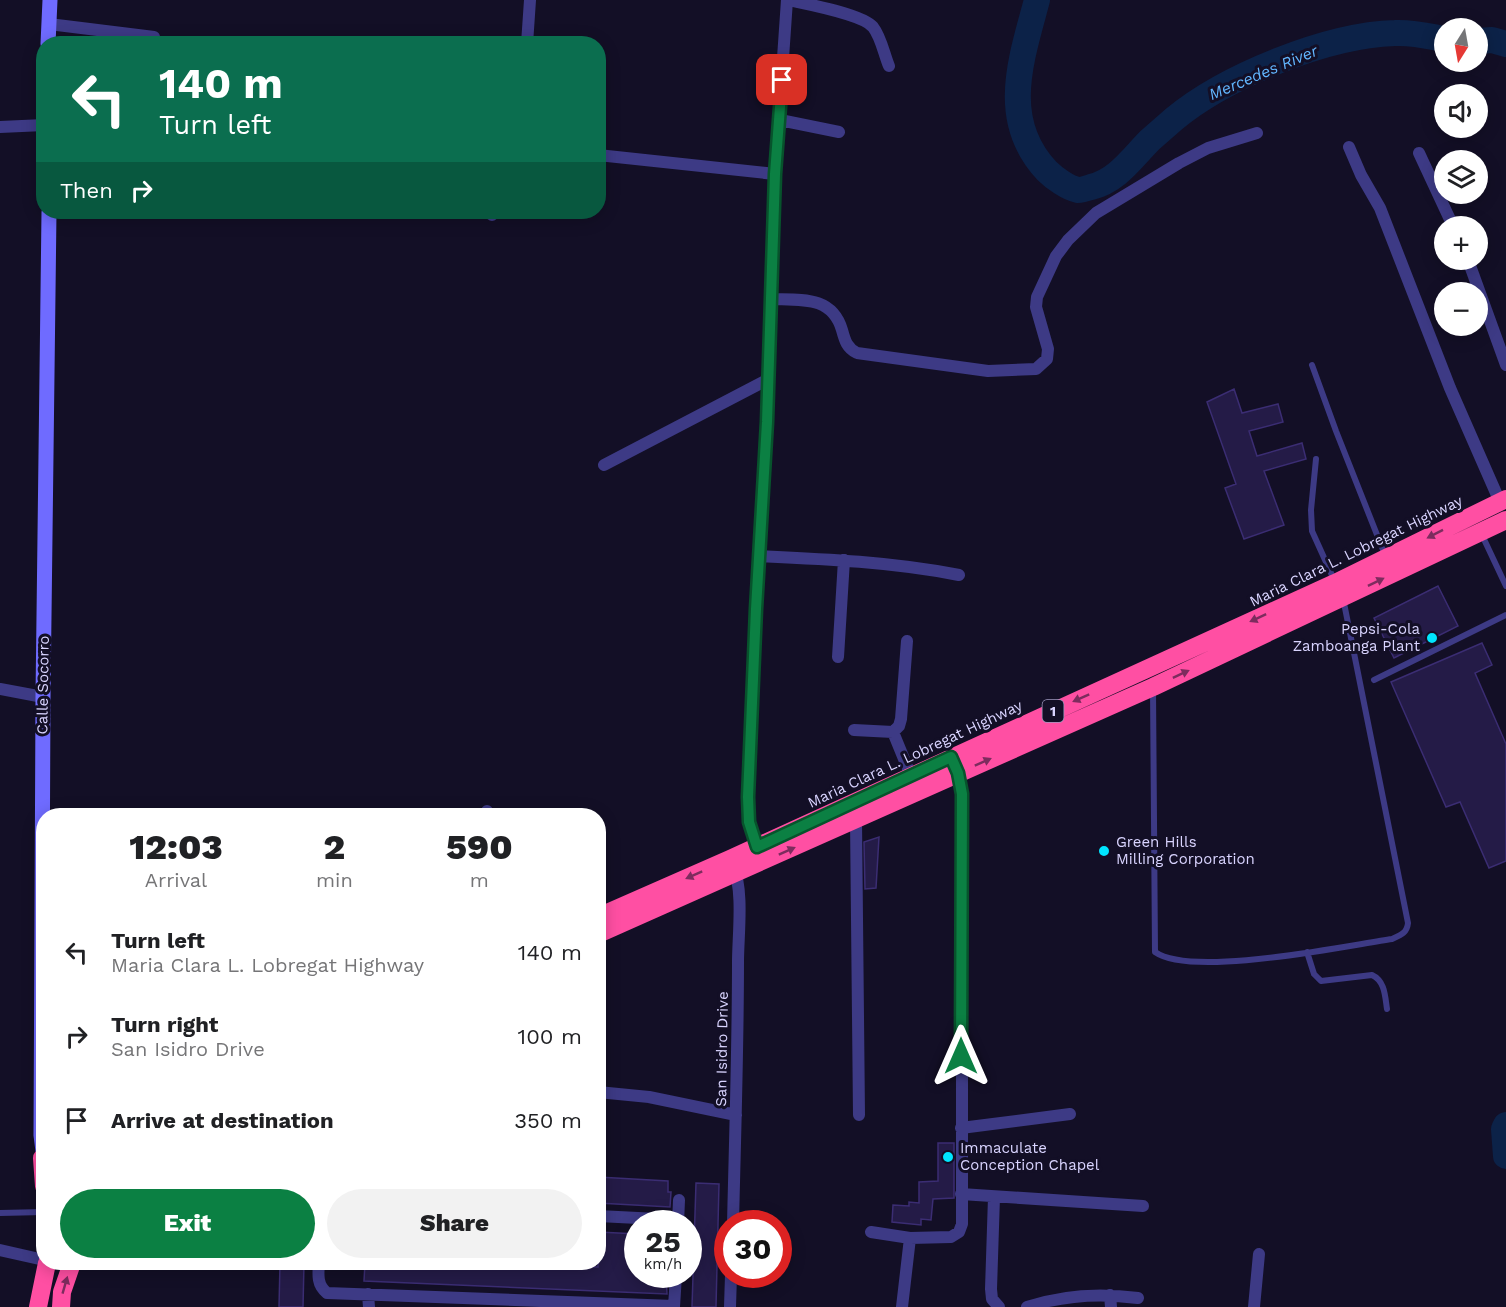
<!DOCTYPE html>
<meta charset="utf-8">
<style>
:root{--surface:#fff;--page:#f2f2f2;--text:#202124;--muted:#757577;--accent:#0b8043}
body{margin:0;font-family:"Work Sans",sans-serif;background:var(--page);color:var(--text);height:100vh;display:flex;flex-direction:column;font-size:22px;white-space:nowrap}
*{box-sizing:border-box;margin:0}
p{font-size:20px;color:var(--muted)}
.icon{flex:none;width:33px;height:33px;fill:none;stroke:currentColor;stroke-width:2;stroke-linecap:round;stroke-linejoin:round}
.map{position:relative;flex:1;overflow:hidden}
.side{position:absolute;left:36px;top:808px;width:570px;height:462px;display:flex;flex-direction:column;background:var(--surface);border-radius:24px;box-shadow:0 3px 15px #0003}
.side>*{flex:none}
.guide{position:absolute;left:36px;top:36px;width:570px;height:183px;border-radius:24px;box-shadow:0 3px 15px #0003;background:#0b6e4f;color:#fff;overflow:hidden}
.needle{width:39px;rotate:191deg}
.fabs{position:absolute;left:1434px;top:18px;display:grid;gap:12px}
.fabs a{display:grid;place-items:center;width:54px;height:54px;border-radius:50%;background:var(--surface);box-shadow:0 3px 15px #0003;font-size:30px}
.speed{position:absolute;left:624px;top:1210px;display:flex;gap:12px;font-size:30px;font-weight:700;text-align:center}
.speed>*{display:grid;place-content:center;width:78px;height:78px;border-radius:50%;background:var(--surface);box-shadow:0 3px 15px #0003;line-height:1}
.speed small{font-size:15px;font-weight:400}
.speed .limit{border:9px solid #d22;background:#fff;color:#111}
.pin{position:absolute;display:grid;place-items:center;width:51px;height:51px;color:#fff;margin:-26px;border-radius:12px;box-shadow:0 3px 9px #0006}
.me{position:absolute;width:66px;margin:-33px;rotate:0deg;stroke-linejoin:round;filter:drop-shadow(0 0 4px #0008)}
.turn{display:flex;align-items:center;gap:21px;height:126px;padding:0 24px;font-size:27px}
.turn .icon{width:78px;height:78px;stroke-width:2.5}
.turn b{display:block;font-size:42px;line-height:51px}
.then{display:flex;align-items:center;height:57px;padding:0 24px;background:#0003;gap:12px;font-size:22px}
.eta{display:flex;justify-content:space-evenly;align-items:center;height:102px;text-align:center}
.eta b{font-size:36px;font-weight:800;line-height:42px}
.action{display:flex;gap:12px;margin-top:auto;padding:12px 24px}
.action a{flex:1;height:69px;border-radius:36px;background:var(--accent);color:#fff;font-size:24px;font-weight:800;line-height:69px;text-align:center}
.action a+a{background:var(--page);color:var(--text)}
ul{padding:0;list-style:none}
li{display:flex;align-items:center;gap:18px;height:84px;padding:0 24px}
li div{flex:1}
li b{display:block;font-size:22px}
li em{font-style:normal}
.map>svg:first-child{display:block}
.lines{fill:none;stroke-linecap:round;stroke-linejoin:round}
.river{stroke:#0c2248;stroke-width:26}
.building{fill:#241b47;stroke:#3b2d73;stroke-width:1.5}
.lane{stroke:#3d3a85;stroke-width:6}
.street{stroke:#3d3a85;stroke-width:12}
.secondary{stroke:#6f6bff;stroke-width:15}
.highway{stroke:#ff4fa3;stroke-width:18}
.oneway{fill:#7d2c5e}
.route-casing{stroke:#07532c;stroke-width:15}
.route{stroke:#0b8043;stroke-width:10}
.poi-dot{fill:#00e5ff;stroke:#130f26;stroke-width:2}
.labels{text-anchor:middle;stroke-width:6;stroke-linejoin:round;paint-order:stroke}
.shield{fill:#130f26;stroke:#9e99be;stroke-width:1.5}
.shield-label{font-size:14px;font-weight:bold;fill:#d9d4ff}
.street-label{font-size:15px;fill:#d9d4ff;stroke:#130f26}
.poi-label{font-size:15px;fill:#d9d4ff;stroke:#130f26;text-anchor:start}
.water-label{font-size:16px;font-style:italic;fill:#62b6ff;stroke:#130f26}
</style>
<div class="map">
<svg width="1506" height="1307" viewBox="0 0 1506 1307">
<rect width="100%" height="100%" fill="#130f26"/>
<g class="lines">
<path class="river" d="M 1037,0 C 1021,60 999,120 1047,171 C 1054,178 1068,188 1078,190 C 1081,190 1088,188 1091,187 C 1117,181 1132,158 1150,140 C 1158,133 1166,126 1174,119 C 1226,76 1327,35 1395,33 C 1412,32 1428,36 1444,39
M 1478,41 L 1492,40 L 1506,44
M 1506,1125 L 1504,1129 L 1506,1156"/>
</g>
<path class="building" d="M 1234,389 L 1242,413 L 1278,404 L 1283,422 L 1249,431 L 1257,456 L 1302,443 L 1306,459 L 1264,471 L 1284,525 L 1244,539 L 1225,488 L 1236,484 L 1207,402 Z
M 1438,586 L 1458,626 L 1394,658 L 1374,618 Z
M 1482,643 L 1492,665 L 1475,673 L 1506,744 L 1506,861 L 1489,868 L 1460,802 L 1446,807 L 1391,682 Z
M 879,837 L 876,888 L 865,889 L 864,842 Z
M 938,1143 L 954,1143 L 954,1198 L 933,1199 L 931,1220 L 921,1219 L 921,1225 L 892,1222 L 893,1205 L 909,1206 L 909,1202 L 919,1203 L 919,1182 L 938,1181 Z
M 598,1177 L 668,1181 L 668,1192 L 671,1192 L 670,1207 L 598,1203 Z
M 696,1183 L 719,1184 L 716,1307 L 692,1307 Z
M 598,1232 L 638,1234 L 638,1275 L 666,1275 L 667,1294 L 364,1281 L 365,1263 L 497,1263 L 598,1267 Z
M 280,1263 L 304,1263 L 303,1307 L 279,1307 Z"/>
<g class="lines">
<path class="lane" d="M 1312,365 L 1336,431 L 1385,555
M 1316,459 L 1311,510 L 1312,531 L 1335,582
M 1482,535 L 1506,586
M 1374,680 L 1506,615
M 1153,689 L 1155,952 C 1192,978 1344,946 1392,939 C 1401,935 1407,933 1408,923 L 1343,598
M 1307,952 L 1314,974 L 1321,981 L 1372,975 C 1385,981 1385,996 1387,1009
M 0,1213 L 44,1212"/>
<path class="street" d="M 788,0 C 806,4 862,14 873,27 C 881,37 884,54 889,66
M 49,24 L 154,37
M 527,44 L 530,0
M 780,120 L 839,132
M 0,127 L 44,125
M 1349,147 L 1361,175 L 1380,208 L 1450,388 L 1500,502
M 1419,153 L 1453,226
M 598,155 L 775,174
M 489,212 L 492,215
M 1468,260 L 1506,365
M 771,299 C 802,300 832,296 842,330 C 845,341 847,348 857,353 L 988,371 L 1036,369 L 1047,359 L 1048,349 L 1036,307 L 1037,297 L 1056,256 L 1068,240 L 1096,213 L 1179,163 L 1208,148 L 1257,133
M 604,465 L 769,379
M 758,556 C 825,559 893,562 959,575
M 907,641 L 901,719 L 899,726 L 893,732 L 911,776
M 838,657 L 844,560
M 0,689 L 43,697
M 854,730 L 893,732
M 487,811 L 487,816
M 856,820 L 859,1115
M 760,854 L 749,822 L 748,797 L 756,609 L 767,422 L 775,174 L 787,0
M 598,1092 L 649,1097 L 736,1115
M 961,1128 L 1070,1114
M 961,1194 L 1143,1206
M 994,1197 L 991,1289 L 992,1299 L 999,1307
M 598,1216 L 678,1220
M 678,1224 L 679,1200
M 733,1224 C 735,1137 738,1049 738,962 C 738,935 744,890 733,866
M 871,1232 L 910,1238
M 0,1250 L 44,1260
M 319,1263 C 318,1275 317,1285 327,1293 L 674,1306
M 368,1294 L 369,1307
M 1110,1295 L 1111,1307
M 674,1307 L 676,1275
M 730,1307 L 731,1275
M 902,1307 L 910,1238 L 951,1237 L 959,1232 L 962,1224 L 962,794 L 956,769
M 1027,1307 C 1063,1295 1101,1293 1138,1298
M 1254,1307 L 1259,1254"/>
<path class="secondary" d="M 48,44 L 50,0
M 44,1159 L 41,1135 L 43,697 L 49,212"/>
<path class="highway" d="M 598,917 L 730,859 L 1335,583 L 1506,499
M 598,934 L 1153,687 L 1506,520
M 42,1158 L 44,1186
M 38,1307 L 47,1263
M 61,1307 L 62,1292 L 72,1263"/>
</g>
<defs><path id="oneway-solid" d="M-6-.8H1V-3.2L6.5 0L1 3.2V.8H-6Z" transform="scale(1.5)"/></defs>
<g class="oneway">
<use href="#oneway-solid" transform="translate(1435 534) rotate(153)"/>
<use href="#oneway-solid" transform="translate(1376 582) rotate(-26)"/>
<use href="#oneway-solid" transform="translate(1258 618) rotate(155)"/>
<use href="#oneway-solid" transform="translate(1181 674) rotate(-25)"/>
<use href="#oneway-solid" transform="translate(1081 698) rotate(156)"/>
<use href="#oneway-solid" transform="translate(983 762) rotate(-24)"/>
<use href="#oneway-solid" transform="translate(787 851) rotate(-24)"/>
<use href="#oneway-solid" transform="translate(694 875) rotate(156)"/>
<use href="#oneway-solid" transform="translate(65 1285) rotate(-74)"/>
</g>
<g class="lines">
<defs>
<path id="route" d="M 782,80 L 775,174 L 767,422 L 756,609 L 748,797 L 749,822 L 757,847 L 951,757 L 958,773 L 962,794 L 961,1056"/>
</defs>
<use href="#route" class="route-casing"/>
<use href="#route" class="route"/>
</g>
<g class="poi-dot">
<circle cx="1432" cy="638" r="6"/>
<circle cx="1104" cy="851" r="6"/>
<circle cx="948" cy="1157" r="6"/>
</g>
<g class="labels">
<rect class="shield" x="1042.5" y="700" width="21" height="22" rx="4.5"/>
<g class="shield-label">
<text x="1053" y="716">1</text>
</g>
<g class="street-label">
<text transform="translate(1356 551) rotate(-26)" y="5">Maria Clara L. Lobregat Highway</text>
<text transform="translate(43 685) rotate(-89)" y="5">Calle Socorro</text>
<text transform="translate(915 754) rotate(-25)" y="5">Maria Clara L. Lobregat Highway</text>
<text transform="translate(722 1049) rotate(-89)" y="5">San Isidro Drive</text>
</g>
<g class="poi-label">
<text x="1420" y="634" text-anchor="end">Pepsi-Cola<tspan x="1420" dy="17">Zamboanga Plant</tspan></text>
<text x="1116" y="847">Green Hills<tspan x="1116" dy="17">Milling Corporation</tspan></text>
<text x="960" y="1153">Immaculate<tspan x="960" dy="17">Conception Chapel</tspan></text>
</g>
<g class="water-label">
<text transform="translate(1263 72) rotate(-23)" y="6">Mercedes River</text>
</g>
</g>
</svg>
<div class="fabs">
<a><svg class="needle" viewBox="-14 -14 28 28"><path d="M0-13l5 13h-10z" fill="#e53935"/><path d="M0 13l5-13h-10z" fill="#757577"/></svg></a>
<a><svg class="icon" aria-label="sound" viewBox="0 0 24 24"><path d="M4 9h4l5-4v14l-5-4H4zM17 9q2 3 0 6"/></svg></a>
<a><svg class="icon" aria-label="layers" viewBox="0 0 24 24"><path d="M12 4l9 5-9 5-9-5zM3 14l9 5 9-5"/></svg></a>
<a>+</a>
<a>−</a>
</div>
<div class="speed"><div>25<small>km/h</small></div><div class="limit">30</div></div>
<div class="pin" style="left:782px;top:80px;background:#d93025"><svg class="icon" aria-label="arrive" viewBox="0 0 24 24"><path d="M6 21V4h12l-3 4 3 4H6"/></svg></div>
<svg class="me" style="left:961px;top:1056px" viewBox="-20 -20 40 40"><path d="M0-17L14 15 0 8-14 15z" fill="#0b8043" stroke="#fff" stroke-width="4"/></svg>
<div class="guide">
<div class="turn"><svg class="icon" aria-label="left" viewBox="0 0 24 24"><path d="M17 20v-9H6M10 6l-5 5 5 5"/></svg><div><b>140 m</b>Turn left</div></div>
<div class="then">Then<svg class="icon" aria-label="right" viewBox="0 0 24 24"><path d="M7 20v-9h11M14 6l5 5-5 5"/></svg></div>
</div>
<section class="side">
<div class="eta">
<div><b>12:03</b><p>Arrival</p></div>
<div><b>2</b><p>min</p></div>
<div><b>590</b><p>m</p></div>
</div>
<ul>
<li><svg class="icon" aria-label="left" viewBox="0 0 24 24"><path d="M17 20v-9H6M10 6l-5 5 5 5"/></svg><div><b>Turn left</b><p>Maria Clara L. Lobregat Highway</p></div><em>140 m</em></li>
<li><svg class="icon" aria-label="right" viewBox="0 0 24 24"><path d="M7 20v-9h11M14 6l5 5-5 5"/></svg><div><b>Turn right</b><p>San Isidro Drive</p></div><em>100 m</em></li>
<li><svg class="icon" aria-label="arrive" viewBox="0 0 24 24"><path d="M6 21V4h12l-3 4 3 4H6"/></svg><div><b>Arrive at destination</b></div><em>350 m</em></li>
</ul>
<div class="action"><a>Exit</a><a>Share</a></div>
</section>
</div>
